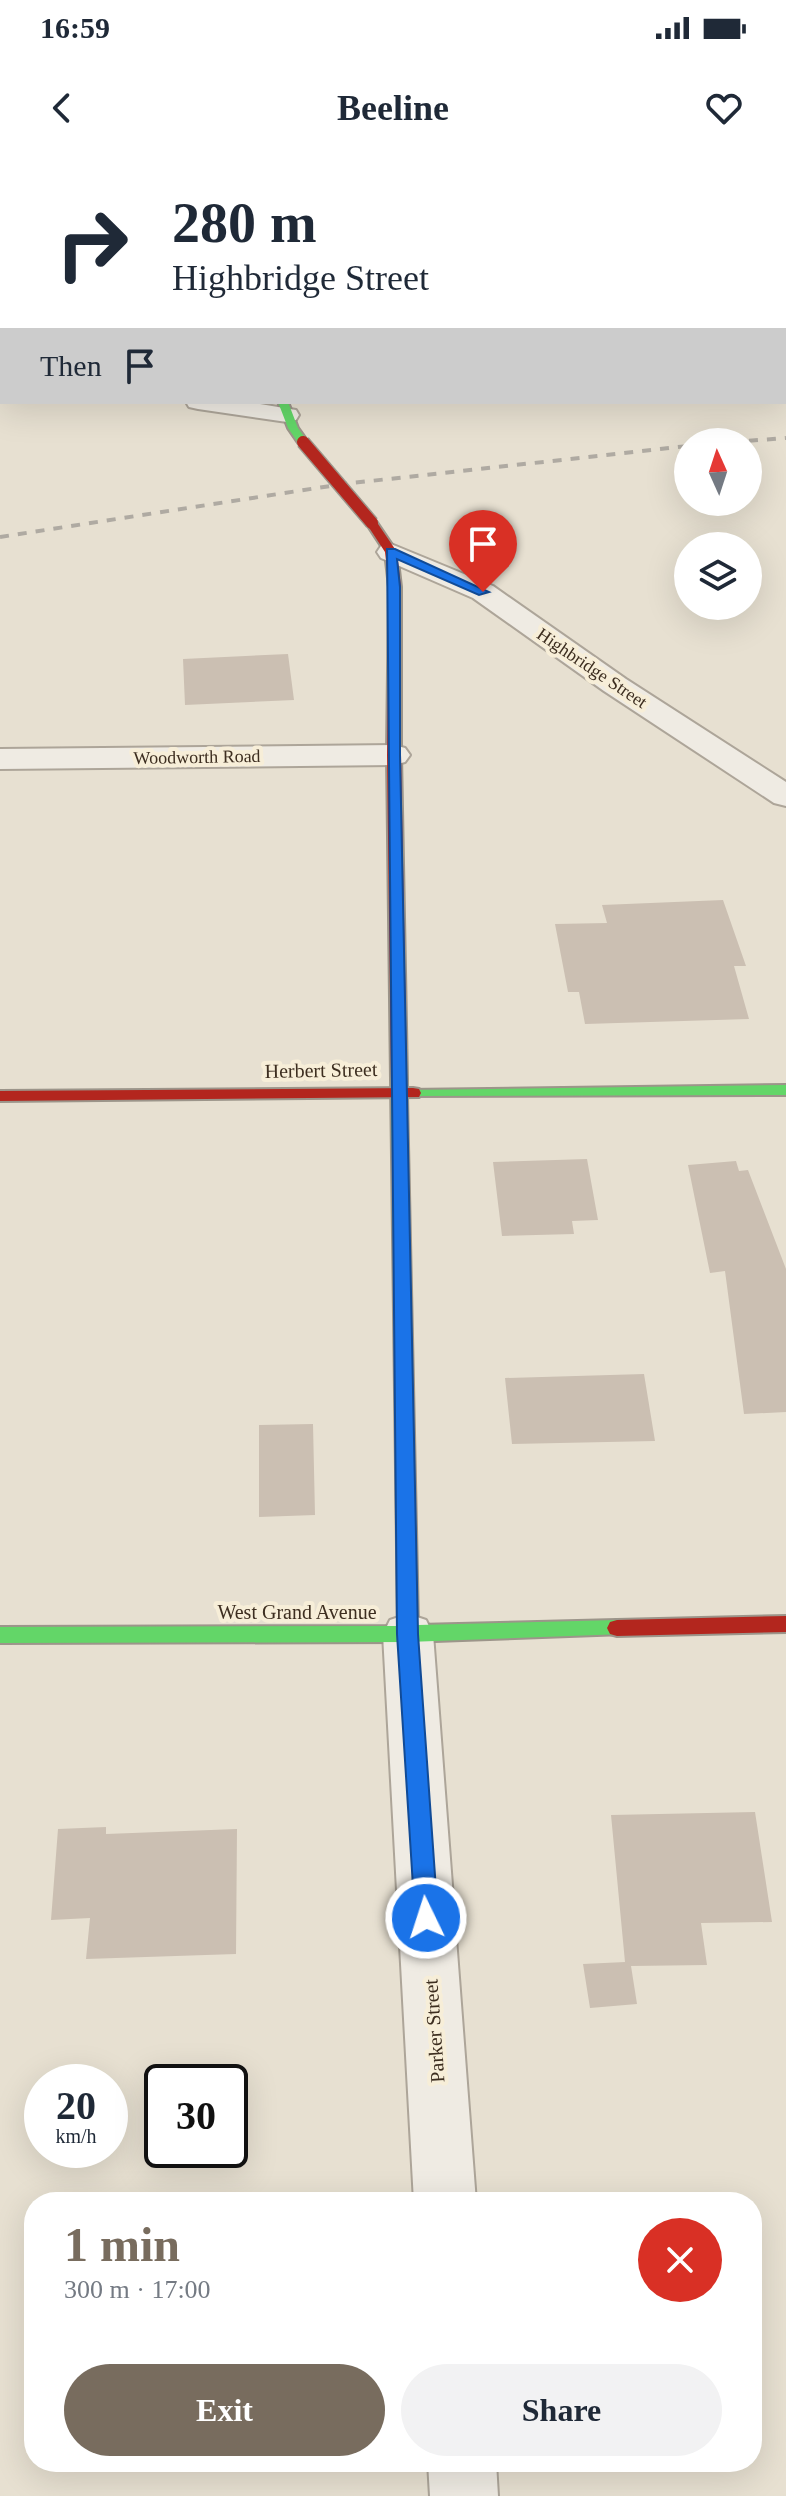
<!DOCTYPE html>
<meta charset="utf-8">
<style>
:root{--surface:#fff;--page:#f2f2f3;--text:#1f2937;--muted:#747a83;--accent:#786c5e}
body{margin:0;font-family:"Times New Roman",serif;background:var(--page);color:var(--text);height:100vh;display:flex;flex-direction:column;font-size:30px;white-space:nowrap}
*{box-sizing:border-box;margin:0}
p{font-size:26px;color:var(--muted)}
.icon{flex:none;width:44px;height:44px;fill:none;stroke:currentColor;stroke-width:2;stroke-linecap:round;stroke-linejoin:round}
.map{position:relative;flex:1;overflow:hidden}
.panel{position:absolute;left:24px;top:2032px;width:738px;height:280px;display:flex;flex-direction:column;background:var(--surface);border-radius:32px;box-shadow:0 8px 32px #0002}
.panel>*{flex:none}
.guide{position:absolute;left:0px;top:0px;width:786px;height:244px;box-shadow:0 8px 32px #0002;background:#fff;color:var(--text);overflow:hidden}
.needle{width:52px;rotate:357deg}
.fabs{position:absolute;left:674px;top:268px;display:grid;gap:16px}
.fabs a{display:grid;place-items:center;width:88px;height:88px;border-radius:50%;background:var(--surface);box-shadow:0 8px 32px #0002;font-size:40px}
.speed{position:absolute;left:24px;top:1904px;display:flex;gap:16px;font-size:40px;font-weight:700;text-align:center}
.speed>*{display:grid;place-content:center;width:104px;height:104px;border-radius:50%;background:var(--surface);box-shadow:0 8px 32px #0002;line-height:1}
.speed small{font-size:20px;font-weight:400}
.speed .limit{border:4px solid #111;border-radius:12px;background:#fff;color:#111}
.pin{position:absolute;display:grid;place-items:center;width:68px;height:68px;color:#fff;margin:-82px -34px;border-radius:50% 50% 50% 0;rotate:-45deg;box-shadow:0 0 8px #0007}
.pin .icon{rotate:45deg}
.me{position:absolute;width:88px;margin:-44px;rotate:356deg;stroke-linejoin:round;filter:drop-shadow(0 0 6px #0008)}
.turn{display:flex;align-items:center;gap:28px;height:168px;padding:0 40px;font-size:36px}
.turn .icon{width:104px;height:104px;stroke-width:2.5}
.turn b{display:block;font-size:56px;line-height:68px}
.then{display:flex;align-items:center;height:76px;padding:0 40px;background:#0003;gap:16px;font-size:30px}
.round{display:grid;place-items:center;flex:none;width:84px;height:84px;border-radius:42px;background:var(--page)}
.head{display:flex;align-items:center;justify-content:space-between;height:136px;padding:0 40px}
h1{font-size:48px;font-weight:700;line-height:60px;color:var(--accent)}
.primary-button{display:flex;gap:16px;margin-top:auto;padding:16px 40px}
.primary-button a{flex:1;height:92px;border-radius:48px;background:var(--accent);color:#fff;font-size:32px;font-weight:700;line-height:92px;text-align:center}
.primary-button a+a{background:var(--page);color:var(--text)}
.status{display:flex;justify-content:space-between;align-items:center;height:56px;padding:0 40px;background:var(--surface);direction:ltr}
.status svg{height:22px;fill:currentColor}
header{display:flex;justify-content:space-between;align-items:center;height:104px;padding:0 40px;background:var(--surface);font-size:36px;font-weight:700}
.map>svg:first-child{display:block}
.building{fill:#cbbfb2}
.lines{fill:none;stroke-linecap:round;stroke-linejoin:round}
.street-casing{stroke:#ada599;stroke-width:4}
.fast-casing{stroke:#9c958a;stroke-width:4}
.slow-casing{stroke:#9c958a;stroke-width:4}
.jam-casing{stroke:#9c958a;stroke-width:4}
.street{fill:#efebe3;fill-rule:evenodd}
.fast{fill:#63d668;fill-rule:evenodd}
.slow{fill:#ff974d;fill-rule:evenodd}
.jam{fill:#b3261e;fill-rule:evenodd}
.rail{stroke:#afaaa2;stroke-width:4;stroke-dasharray:9 9;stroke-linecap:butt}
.jam-bridge-casing{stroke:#9c958a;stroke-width:15;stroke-linecap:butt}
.jam-bridge{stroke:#b3261e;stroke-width:12}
.route{fill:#1a73e8;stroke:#114b97;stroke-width:2}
.labels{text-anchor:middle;stroke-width:8;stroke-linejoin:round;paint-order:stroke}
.far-street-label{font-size:18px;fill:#3d2e20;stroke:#f7eed8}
.street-label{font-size:20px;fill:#3d2e20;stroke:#f7eed8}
</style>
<div class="status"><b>16:59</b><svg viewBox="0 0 49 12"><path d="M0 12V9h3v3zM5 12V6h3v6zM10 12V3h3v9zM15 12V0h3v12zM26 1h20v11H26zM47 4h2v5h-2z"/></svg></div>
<header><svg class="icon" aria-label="back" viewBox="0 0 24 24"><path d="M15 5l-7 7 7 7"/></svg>Beeline<svg class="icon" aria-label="heart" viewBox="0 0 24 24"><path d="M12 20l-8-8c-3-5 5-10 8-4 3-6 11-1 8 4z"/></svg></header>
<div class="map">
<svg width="786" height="2336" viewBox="0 0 786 2336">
<rect width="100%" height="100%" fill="#e7e0d1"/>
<path class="building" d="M 288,494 L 294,540 L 185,545 L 183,499 Z
M 723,740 L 746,806 L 734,806 L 749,859 L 585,864 L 579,832 L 568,832 L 555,764 L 607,763 L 602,745 Z
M 587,999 L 598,1060 L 572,1061 L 574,1074 L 502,1076 L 493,1002 Z
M 736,1001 L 739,1011 L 748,1010 L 786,1109 L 786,1252 L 744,1254 L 725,1111 L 710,1113 L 688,1005 Z
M 644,1214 L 655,1281 L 512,1284 L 505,1218 Z
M 313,1264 L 315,1355 L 259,1357 L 259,1265 Z
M 755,1652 L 772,1762 L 701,1763 L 707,1805 L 631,1806 L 637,1844 L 590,1848 L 583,1804 L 625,1802 L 611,1655 Z
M 106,1667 L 106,1674 L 237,1669 L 236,1794 L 86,1799 L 90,1758 L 51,1760 L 58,1669 Z"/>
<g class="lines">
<defs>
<path id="street" d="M 208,0 L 230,0 L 232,2 L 210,2 Z
M 0,206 L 2,206 L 2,220 L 0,220 Z
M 186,242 L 248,242 L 296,250 L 299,255 L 296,260 L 287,262 L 198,249 L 189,247 Z
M 391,384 L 493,426 L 626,519 L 786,622 L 786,646 L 774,643 L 604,531 L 473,438 L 381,398 L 377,392 L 381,386 Z
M 394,585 L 405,588 L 410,595 L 405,602 L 394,605 L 0,609 L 0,589 Z
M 408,1454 L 426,1460 L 433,1474 L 476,2042 L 414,2042 L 383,1474 L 390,1460 Z
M 428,2302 L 496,2302 L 498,2336 L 430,2336 Z"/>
<path id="fast" d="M 278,242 L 288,242 L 298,268 L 308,282 L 307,284 L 299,284 L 288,268 Z
M 399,914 L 407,919 L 407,930 L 786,925 L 786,935 L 407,936 L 418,1465 L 617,1460 L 624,1462 L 627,1468 L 624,1474 L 408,1482 L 0,1483 L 0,1467 L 398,1466 L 391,919 Z"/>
<path id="slow" d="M 399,0 L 407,0 L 398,2 Z"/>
<path id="jam" d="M 368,361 L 376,361 L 397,392 L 401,427 L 401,595 L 407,919 L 399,924 L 391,919 L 387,595 L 389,427 L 385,392 L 366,363 Z
M 413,928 L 419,929 L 421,933 L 419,937 L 0,941 L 0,931 Z
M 786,1456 L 786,1472 L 617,1476 L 610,1474 L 607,1468 L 610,1462 L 617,1460 Z"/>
</defs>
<use href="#street" class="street-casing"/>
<use href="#fast" class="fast-casing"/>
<use href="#slow" class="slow-casing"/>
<use href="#jam" class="jam-casing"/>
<use href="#street" class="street"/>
<use href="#fast" class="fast"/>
<use href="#slow" class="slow"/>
<use href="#jam" class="jam"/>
<path class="rail" d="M 731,282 L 786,278
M 0,377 L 343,324 L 688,286"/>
<defs>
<path id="jam-bridge" d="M 303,282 L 372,363"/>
</defs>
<use href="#jam-bridge" class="jam-bridge-casing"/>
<use href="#jam-bridge" class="jam-bridge"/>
</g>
<path class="route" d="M 387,389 L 395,389 L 489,432 L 479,435 L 397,399 L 400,427 L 400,595 L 418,1474 L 438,1758 L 435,1765 L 426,1768 L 418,1765 L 415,1758 L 397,1474 Z"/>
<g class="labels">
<g class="far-street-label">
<text transform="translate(592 508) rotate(34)" y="6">Highbridge Street</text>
<text transform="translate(197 597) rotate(-1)" y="6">Woodworth Road</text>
</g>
<g class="street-label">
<text transform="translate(321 910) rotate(-1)" y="7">Herbert Street</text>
<text x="297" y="1459">West Grand Avenue</text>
<text transform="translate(434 1871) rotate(-94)" y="7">Parker Street</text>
</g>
</g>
</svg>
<div class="fabs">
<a><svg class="needle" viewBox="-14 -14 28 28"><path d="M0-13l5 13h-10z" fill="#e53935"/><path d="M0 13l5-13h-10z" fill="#747a83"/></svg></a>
<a><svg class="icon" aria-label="layers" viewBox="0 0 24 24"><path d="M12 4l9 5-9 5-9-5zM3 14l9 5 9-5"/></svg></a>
</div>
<div class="speed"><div>20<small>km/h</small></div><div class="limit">30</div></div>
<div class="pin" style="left:483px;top:432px;background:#d93025"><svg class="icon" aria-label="arrive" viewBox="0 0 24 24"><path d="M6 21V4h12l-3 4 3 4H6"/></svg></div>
<svg class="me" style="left:426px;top:1758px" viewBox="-20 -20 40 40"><circle r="17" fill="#1a73e8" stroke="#fff" stroke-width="3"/><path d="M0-11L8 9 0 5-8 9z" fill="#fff"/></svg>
<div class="guide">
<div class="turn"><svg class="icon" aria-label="right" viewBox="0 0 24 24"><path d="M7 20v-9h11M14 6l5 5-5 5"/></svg><div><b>280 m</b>Highbridge Street</div></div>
<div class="then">Then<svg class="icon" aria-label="arrive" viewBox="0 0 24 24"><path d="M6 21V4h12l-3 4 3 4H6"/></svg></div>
</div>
<section class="panel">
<div class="head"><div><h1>1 min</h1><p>300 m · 17:00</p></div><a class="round" style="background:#d93025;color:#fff"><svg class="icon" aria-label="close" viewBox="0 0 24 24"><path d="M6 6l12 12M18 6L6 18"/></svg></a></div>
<div class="primary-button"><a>Exit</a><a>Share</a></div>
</section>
</div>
